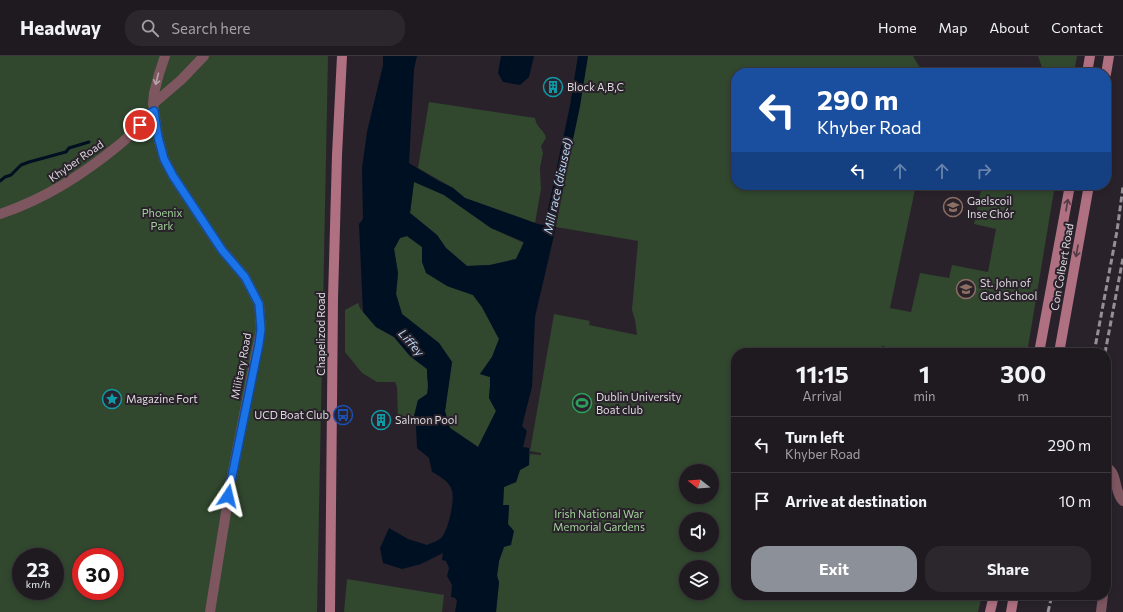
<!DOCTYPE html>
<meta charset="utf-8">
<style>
:root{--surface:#1f1a20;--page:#2c272d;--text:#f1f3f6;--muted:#a1a1a5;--line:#3c383e;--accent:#8c9099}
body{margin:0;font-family:Commissioner,sans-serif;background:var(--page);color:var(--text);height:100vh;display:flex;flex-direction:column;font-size:15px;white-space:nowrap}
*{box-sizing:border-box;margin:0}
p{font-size:13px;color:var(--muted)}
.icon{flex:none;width:22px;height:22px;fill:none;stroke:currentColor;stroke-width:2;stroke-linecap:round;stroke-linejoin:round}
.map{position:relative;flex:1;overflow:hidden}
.panel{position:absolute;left:731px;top:292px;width:380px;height:252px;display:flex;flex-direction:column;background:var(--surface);border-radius:16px;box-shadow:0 2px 6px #0003,0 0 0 1px var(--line)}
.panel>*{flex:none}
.guide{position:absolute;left:731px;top:12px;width:380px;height:122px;border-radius:16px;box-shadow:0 2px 6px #0003,0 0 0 1px var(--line);background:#1a4fa0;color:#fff;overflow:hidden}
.needle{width:26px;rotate:287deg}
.tools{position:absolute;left:679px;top:408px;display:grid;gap:8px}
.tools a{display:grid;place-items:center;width:40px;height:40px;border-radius:50%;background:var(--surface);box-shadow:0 2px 6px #0003,0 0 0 1px var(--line);font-size:20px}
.speed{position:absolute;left:12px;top:492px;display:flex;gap:8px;font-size:20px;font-weight:700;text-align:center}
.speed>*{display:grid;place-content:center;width:52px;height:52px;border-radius:50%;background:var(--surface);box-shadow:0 2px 6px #0003,0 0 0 1px var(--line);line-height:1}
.speed small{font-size:10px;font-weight:400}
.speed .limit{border:6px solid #d22;background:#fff;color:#111}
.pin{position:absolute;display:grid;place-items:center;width:34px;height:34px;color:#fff;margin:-17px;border:2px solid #fff;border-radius:50%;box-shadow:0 1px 4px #0007}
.me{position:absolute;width:44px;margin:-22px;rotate:10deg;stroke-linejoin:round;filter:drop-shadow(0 0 3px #0008)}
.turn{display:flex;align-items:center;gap:14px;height:84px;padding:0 20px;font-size:18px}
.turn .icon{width:52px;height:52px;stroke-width:2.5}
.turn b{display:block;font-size:28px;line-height:34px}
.lanes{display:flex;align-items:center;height:38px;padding:0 20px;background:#0003;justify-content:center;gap:20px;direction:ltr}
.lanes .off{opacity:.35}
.eta{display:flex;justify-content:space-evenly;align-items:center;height:68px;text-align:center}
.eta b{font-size:24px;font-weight:700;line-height:28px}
.action{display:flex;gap:8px;margin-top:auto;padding:8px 20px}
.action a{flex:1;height:46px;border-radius:16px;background:var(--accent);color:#fff;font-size:16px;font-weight:700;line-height:46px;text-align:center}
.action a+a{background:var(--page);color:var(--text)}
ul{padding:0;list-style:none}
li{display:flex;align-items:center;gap:12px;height:56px;padding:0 20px;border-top:1px solid var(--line)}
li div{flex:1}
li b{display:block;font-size:15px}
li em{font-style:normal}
header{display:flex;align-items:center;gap:24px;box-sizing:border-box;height:56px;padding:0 20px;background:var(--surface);border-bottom:1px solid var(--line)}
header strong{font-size:19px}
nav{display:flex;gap:22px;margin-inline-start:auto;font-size:14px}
.search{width:280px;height:36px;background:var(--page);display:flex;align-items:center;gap:10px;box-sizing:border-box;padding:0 14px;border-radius:16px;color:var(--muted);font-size:15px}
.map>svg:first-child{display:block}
.green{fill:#31472e;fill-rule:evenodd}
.water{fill:#001023;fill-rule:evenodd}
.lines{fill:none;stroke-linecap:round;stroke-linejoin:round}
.stream{stroke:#001023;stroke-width:3}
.canal{stroke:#001023;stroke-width:10}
.minor{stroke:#7d5660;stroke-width:10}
.secondary{stroke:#af7082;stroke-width:10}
.rail{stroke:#958f96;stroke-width:3;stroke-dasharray:6 3;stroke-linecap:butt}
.oneway{stroke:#b7a5ac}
.oneway2{stroke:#513945}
.route-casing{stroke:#114b97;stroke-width:10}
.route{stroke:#1a73e8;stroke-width:7}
.labels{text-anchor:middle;stroke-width:4;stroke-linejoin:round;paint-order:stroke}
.poi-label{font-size:11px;fill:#ded9df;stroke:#29222b;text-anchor:start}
.street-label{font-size:11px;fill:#ded9df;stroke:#29222b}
.park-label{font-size:11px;fill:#a1d099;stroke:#29222b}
.water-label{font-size:12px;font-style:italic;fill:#b7d7f5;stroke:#29222b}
</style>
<header>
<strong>Headway</strong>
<div class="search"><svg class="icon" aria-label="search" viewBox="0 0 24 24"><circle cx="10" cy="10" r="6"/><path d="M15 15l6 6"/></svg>Search here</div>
<nav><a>Home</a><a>Map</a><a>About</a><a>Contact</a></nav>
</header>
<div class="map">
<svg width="1123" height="556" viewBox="0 0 1123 556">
<rect width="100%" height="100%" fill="#29222b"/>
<path class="green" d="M 0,0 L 328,0 L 317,556 L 0,556 ZM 21,501 L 55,501 L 55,535 L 21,535 ZM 81,501 L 115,501 L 115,535 L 81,535 Z
M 587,0 L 913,0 L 923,17 L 736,17 L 736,129 L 916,129 L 890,252 L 911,256 L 920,217 L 949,222 L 952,209 L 988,216 L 996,173 L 974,168 L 982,129 L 1055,129 L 1027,297 L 910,297 L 882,290 L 881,297 L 736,297 L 736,539 L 982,539 L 978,556 L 496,556 L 499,526 L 497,520 L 499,505 L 504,491 L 508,468 L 509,449 L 503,450 L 504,431 L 516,426 L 520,414 L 529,409 L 530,398 L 541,399 L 541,397 L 530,395 L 554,258 L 590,265 L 589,269 L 637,279 L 635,264 L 632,254 L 638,185 L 556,171 ZM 686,415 L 712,415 L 712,441 L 686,441 ZM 686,463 L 712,463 L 712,489 L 686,489 ZM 686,511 L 712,511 L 712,537 L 686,537 Z
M 1038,0 L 1077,0 L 1074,17 L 1044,17 Z
M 429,46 L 535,62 C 537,73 544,73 546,82 L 541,90 L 543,97 L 540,112 L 541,133 L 535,167 L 465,142 L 453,132 L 418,112 Z
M 414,125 L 444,139 L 491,172 L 524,187 L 516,203 L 490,209 L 467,210 L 446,192 L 437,179 L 410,157 Z
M 407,180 L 422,191 L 422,206 L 447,230 L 473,239 L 482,251 L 499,283 L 492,301 L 480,318 L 490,321 L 490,330 L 489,342 L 496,355 L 478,391 L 450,372 L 445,355 L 452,306 L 439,287 L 402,258 L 396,238 L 398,217 L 394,193 L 400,182 Z
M 358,247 L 360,252 L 376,271 L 394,281 L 410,300 L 427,313 L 427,322 L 429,330 L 427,338 L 418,345 L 414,360 L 398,363 L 397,331 L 395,326 L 377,326 L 362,317 L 345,296 L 345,254 Z
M 347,523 L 444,539 L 442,556 L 344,556 Z"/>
<path class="water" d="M 383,0 L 417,0 L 414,13 L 409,107 L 437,124 L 453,132 L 465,142 L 538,168 L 556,171 L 535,261 L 532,331 L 522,370 L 527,375 L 523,391 L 529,392 L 529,409 L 520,414 L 516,426 L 504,431 L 503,449 L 509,449 L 508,468 L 514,475 L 511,489 L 504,491 L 499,505 L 497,520 L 499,526 L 496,556 L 455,556 L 457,545 L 455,542 L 451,541 L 452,529 L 447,520 L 449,512 L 446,505 L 442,504 L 443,497 L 421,508 L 402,513 L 383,507 L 380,492 L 389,472 L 408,483 L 427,489 C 431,487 438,485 441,482 C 448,476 455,444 452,435 C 450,426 440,420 432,416 L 429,402 L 417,392 L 416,370 L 413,364 L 418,344 L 427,338 C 429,329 427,322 427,313 L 410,300 L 394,281 L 376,271 L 363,256 L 359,168 L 363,163 L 362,112 L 367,76 L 383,9 ZM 414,126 L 444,139 L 491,172 L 524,186 L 516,203 L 490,209 L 467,210 L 446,192 L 437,179 L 410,157 ZM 407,180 L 422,191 L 422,206 L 426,217 L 447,230 L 473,239 L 482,251 L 499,283 L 492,301 L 480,318 L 490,321 L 490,330 L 489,342 L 496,355 L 478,391 L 450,372 L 445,355 L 452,306 L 439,287 L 402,258 L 396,238 L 398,217 L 394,193 L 400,182 Z
M 501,0 L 534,0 L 529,21 L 520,29 L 503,26 L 498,17 Z"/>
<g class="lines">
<path class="stream" d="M 0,125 L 5,121 L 11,119 L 21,109 L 29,106 L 62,97 L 66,96 L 69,92 L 89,86"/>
<path class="canal" d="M 547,182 L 575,50 L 583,0"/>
<path class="minor" d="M 165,0 L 159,18 L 154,37 L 153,48 L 158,81 L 164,103 L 173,120 L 206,170 L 222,194 L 245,221 L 259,248 L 261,273 L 231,425 L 210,556
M 153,48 L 181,24 L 204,0
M 0,158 C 45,143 82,119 119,89 C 132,79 141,64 154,55
M 1106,411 C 1118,416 1114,437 1123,445
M 1101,556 L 1103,539"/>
<path class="secondary" d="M 1087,17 L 1090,0
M 1106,18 L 1109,0
M 1039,297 L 1070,129
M 1059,297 L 1089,129
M 330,556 L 333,243 L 337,99 L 342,0
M 990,556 L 994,539
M 1011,556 L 1014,539"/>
<path class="rail" d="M 1094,297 L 1117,175 L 1123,131
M 1105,297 L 1123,202
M 1048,556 L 1052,539"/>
</g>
<defs><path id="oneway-shaft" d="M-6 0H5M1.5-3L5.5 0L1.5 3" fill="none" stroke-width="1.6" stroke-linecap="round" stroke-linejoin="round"/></defs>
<use class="oneway" href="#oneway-shaft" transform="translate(157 23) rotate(104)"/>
<g class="oneway2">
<use href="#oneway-shaft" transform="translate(1067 149) rotate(-80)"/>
<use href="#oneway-shaft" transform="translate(1077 195) rotate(100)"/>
</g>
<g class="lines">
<defs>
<path id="route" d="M 140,69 L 147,59 L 154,55 L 158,81 L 164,103 L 173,120 L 222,194 L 245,221 L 259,248 L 261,273 L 259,288 L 228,440"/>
</defs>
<use href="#route" class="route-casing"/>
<use href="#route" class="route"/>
</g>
<defs>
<symbol id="building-ring" viewBox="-11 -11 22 22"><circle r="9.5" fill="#29222b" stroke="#0f9aa8" stroke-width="1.5"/><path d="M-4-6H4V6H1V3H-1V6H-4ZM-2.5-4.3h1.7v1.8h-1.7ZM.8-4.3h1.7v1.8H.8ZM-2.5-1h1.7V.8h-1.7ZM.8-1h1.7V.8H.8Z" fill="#0f9aa8"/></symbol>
<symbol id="school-ring" viewBox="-11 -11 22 22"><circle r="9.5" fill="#29222b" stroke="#8d6e63" stroke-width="1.5"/><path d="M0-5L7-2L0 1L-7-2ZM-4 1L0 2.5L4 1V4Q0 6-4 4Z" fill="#8d6e63"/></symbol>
<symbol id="sight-ring" viewBox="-11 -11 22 22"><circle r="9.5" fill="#29222b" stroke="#0f9aa8" stroke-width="1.5"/><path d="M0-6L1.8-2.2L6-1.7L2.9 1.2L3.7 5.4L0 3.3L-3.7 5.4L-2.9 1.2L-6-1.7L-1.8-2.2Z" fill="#0f9aa8"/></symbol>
<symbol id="stadium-ring" viewBox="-11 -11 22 22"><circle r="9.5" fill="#29222b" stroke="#2e9e5b" stroke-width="1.5"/><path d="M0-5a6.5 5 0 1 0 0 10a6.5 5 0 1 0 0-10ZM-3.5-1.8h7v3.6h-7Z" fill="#2e9e5b"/></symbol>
<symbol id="bus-ring" viewBox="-11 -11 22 22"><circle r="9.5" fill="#29222b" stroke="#1a4fb4" stroke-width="1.5"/><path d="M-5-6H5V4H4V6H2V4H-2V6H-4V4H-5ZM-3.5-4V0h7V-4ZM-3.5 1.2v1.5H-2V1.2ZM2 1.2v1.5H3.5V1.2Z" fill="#1a4fb4"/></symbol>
</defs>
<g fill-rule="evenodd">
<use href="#building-ring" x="542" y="20" width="22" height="22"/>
<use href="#school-ring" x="942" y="140" width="22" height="22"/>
<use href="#school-ring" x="955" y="222" width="22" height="22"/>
<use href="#sight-ring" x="101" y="332" width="22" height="22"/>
<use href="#stadium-ring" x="571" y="336" width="22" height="22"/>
<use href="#bus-ring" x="332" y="348" width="22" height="22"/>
<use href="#building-ring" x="370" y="353" width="22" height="22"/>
</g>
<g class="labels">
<g class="poi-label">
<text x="567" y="35">Block A,B,C</text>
<text x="967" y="149">Gaelscoil<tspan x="967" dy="13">Inse Chór</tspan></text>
<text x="980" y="231">St. John of<tspan x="980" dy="13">God School</tspan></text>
<text x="596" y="345">Dublin University<tspan x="596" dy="13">Boat club</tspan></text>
<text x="126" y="347">Magazine Fort</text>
<text x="329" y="363" text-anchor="end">UCD Boat Club</text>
<text x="395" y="368">Salmon Pool</text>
</g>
<g class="street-label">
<text transform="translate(76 105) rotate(-35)" y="4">Khyber Road</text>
<text transform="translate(1062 211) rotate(-80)" y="4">Con Colbert Road</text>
<text transform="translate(321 278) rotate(-90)" y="4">Chapelizod Road</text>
<text transform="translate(241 310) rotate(-79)" y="4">Military Road</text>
</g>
<g class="park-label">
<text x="162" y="161">Phoenix<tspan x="162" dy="13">Park</tspan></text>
<text x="599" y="462">Irish National War<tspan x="599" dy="13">Memorial Gardens</tspan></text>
</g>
<g class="water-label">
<text transform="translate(558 130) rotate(-78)" y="4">Mill race (disused)</text>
<text transform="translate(411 287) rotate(48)" y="4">Liffey</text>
</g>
</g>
</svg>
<div class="tools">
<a><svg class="needle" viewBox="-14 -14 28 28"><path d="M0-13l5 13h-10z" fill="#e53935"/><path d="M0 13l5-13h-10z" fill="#a1a1a5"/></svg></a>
<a><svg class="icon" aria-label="sound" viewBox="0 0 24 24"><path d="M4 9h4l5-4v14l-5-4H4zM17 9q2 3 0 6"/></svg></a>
<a><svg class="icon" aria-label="layers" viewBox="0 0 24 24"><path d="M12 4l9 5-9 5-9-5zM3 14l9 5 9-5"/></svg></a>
</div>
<div class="speed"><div>23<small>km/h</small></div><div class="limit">30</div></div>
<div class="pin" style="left:140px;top:69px;background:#d93025"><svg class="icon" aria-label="arrive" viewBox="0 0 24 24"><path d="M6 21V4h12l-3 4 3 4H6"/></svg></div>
<svg class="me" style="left:228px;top:440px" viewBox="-20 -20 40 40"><path d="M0-17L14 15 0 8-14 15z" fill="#1a73e8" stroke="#fff" stroke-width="4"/></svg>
<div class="guide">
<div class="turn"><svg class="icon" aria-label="left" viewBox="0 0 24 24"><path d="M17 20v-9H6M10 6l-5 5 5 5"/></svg><div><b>290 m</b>Khyber Road</div></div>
<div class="lanes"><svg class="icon" aria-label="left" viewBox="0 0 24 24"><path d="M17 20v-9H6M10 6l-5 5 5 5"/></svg><svg class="icon off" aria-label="ahead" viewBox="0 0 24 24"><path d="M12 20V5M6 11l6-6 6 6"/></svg><svg class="icon off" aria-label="ahead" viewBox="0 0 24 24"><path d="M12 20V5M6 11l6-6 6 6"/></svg><svg class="icon off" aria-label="right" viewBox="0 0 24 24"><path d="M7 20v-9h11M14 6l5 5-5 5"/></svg></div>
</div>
<section class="panel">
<div class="eta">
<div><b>11:15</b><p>Arrival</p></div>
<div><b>1</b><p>min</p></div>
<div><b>300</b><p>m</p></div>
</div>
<ul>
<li><svg class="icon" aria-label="left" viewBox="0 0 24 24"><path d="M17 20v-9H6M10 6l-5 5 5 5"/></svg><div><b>Turn left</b><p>Khyber Road</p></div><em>290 m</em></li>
<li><svg class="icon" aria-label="arrive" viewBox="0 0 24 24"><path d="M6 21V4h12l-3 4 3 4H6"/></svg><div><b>Arrive at destination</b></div><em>10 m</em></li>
</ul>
<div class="action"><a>Exit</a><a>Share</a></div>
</section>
</div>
